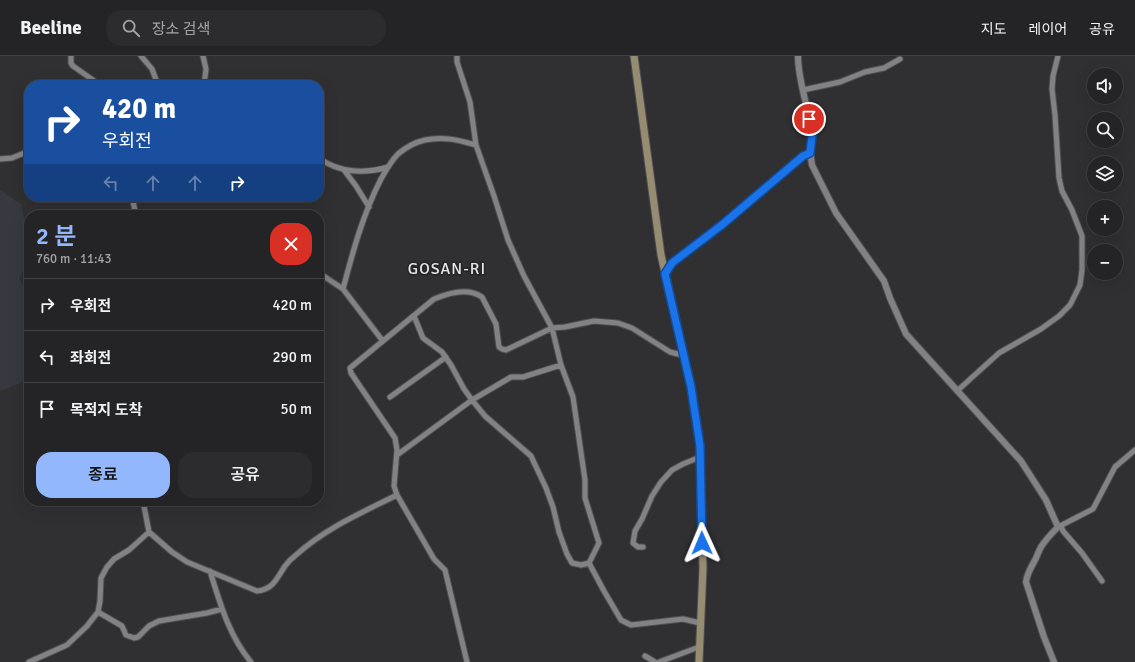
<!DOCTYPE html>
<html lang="ko">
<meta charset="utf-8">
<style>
:root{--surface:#242426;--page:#2c2c2e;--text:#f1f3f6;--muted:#a3a4a7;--line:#414143;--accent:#92b7fd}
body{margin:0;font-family:Signika,"Noto Sans KR",sans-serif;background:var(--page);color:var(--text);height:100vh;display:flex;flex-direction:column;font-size:15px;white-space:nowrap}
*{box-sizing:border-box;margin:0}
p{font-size:13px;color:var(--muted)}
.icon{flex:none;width:22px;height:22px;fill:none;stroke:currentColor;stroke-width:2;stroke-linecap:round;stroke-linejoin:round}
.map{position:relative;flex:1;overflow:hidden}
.details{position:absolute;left:24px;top:154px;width:300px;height:296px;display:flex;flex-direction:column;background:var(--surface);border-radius:16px;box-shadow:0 4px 16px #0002,0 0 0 1px var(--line)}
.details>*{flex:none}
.top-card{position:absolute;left:24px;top:24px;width:300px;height:122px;border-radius:16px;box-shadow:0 4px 16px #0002,0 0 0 1px var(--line);background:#1a4fa0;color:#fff;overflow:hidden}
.tools{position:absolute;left:1087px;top:12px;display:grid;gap:8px}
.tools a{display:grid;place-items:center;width:36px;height:36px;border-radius:50%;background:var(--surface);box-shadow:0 4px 16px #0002,0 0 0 1px var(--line);font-size:20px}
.pin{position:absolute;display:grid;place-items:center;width:34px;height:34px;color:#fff;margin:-17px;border:2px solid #fff;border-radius:50%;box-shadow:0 1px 4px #0007}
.me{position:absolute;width:44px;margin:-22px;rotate:359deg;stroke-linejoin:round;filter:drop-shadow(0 0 3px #0008)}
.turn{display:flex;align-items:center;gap:14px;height:84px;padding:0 12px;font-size:18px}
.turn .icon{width:52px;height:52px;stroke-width:2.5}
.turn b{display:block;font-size:28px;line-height:34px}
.lanes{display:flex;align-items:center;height:38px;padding:0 12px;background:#0003;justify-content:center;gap:20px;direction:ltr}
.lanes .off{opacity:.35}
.round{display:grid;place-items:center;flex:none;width:42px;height:42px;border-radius:16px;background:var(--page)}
.head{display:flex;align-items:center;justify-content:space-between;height:68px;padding:0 12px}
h1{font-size:24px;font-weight:600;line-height:30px;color:var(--accent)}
.cta{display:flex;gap:8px;margin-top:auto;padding:8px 12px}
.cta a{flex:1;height:46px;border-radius:16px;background:var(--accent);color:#111;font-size:16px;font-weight:600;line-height:46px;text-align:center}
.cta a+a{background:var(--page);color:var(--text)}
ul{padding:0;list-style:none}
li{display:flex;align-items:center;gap:12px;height:52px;padding:0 12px;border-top:1px solid var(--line)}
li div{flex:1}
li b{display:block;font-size:15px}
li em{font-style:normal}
header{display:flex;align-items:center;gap:24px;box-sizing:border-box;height:56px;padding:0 20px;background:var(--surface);border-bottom:1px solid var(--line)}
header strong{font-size:19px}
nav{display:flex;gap:22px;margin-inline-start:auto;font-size:14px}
.search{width:280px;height:36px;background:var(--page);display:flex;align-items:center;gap:10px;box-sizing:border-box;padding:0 14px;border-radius:16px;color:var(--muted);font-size:15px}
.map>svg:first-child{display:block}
.built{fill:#383840}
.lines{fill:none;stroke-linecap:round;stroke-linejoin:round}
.minor-casing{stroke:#4e4e51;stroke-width:7}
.tertiary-casing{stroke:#4e4e51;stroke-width:8}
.secondary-casing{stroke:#4e4e51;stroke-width:9}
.minor{stroke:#828285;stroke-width:5}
.tertiary{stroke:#828285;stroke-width:6}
.secondary{stroke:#968c72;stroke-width:7}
.route-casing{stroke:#114b97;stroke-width:10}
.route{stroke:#1a73e8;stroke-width:7}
.labels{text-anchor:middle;stroke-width:3.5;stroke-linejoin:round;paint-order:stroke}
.quarter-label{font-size:16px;letter-spacing:1px;fill:#e8e8e9;stroke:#262629}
</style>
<header>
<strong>Beeline</strong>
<div class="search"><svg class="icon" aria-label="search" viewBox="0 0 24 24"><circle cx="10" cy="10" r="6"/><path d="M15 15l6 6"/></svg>장소 검색</div>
<nav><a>지도</a><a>레이어</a><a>공유</a></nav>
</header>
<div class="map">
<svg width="1135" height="606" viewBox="0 0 1135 606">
<rect width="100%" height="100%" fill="#303033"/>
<path class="built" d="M 0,134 L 21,148 L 24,161 L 24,175 L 29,199 L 29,202 L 19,223 L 29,237 L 29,317 L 26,325 L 0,335 Z"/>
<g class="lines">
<defs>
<path id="minor" d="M 71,0 L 71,7 L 73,10 L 100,29
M 141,0 L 152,13 L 158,29
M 203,0 L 206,13 L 204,29
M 457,0 L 457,6 L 470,46 L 476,89 L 494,140 L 508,184 L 524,220 L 552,272 L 561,309 L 573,341 L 585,424 L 585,442 L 599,487 L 589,507
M 803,34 L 840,26 L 865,16 L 884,12 L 900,3
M 319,102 C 339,117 365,118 388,111
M 0,103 L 12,102 L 29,95
M 344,114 L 356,130 L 369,151
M 132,141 L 136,159
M 319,217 L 343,233 L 382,284
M 665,217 L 672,207 L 723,168 L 803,100 L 810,97
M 343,233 C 353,195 363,158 381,123 C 386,114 391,105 398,98 C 405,92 416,86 425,84 C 443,80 458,84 476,89
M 414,260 L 423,282 L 442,296 L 451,309 L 464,333 L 472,344 L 485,360 L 531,400 L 546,432 L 553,451 L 559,476 L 567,498 L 572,507 L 581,509 L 589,507
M 957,335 L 999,297 L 1041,273 L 1059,260 L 1070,249 L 1080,229 L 1082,214 L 1082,180 L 1072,154 L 1062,135 L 1059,122 L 1055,59 L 1052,33 L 1053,20 L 1058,0
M 390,341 L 446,301
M 397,399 L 472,344 L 506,324 L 511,321 L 523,321 L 561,309
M 143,445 L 149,476 L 172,496 L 187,506 L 257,535 C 273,534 277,522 285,510 C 288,506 292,502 296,499 C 326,472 361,457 397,439
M 1061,470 L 1063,475 L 1082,497 L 1102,525
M 1058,471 L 1093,453 L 1115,411 L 1135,394
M 643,491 L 638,491 L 633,487 L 635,475 L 642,463 L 652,440 L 661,426 L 672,414 L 683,408 L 700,401
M 589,507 L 604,535 L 621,564 L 631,569 L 683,563 L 700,567
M 210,515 C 220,547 229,580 251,606
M 98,556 L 122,570 L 126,579 L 134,582 L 138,581 L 149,570 L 159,565 L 207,557 L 222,553
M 645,600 L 655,606
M 29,606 L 67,589 L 87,570 L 98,556 L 100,545 L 101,522 L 107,511 L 114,503 L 129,494 L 149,476
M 467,606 L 445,514 L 434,503 L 397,439 L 394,430 L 397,394 L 395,382 L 351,317 L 350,312 L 434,243 C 448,237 468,231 482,241 L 496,268 L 499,291 L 502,293 L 506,294 L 552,272 L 565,271 L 594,265 L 618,267 L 632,272 L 670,296 L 682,299
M 659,606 L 699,591"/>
<path id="tertiary" d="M 798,0 C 798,24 807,47 811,71 C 813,84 809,96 812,109 L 836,157 L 884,225 L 890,242 L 906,278 L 1021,405 L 1046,444 L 1058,471 C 1052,477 1046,483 1041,491 C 1038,496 1037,501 1034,506 C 1030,513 1027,518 1026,526 L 1044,581 L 1054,606"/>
<path id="secondary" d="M 634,0 L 661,199 L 691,331 L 700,390 L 703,512 L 699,606"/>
</defs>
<use href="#minor" class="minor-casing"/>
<use href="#tertiary" class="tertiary-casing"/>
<use href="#secondary" class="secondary-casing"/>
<use href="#minor" class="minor"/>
<use href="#tertiary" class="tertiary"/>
<use href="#secondary" class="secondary"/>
</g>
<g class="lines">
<defs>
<path id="route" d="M 702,487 L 700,390 L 691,331 L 665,218 L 672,207 L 723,168 L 803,100 L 810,97 L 812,80 L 809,63"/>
</defs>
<use href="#route" class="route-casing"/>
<use href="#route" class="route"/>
</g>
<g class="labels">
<g class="quarter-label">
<text x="447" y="218">GOSAN-RI</text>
</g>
</g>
</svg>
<div class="tools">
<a><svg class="icon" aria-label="sound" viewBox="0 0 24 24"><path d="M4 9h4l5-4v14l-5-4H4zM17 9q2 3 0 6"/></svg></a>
<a><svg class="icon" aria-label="search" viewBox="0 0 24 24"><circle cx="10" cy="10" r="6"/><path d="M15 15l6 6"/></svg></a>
<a><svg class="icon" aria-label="layers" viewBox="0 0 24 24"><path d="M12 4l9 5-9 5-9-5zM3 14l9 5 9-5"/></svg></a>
<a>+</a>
<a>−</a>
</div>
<div class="pin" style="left:809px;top:63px;background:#d93025"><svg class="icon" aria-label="arrive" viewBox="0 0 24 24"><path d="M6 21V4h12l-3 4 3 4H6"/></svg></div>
<svg class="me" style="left:702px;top:487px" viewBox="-20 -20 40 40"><path d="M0-17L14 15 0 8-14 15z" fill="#1a73e8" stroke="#fff" stroke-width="4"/></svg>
<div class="top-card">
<div class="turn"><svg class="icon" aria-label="right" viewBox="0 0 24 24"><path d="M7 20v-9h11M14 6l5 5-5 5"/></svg><div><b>420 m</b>우회전</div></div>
<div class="lanes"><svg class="icon off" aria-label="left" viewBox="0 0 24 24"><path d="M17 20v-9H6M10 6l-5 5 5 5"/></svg><svg class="icon off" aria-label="ahead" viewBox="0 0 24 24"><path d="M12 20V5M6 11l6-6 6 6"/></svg><svg class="icon off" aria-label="ahead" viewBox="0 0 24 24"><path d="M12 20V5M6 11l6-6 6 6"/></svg><svg class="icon" aria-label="right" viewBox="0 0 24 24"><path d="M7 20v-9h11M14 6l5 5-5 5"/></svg></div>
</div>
<section class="details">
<div class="head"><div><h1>2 분</h1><p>760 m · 11:43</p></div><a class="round" style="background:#d93025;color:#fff"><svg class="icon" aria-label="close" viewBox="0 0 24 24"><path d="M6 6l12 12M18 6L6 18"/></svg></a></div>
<ul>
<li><svg class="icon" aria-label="right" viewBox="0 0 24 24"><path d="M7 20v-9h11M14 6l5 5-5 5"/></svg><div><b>우회전</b></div><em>420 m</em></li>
<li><svg class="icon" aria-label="left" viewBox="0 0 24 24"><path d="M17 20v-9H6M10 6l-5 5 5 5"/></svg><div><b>좌회전</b></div><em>290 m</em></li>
<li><svg class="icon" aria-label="arrive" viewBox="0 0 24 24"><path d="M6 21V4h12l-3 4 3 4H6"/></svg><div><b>목적지 도착</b></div><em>50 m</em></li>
</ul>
<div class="cta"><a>종료</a><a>공유</a></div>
</section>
</div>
